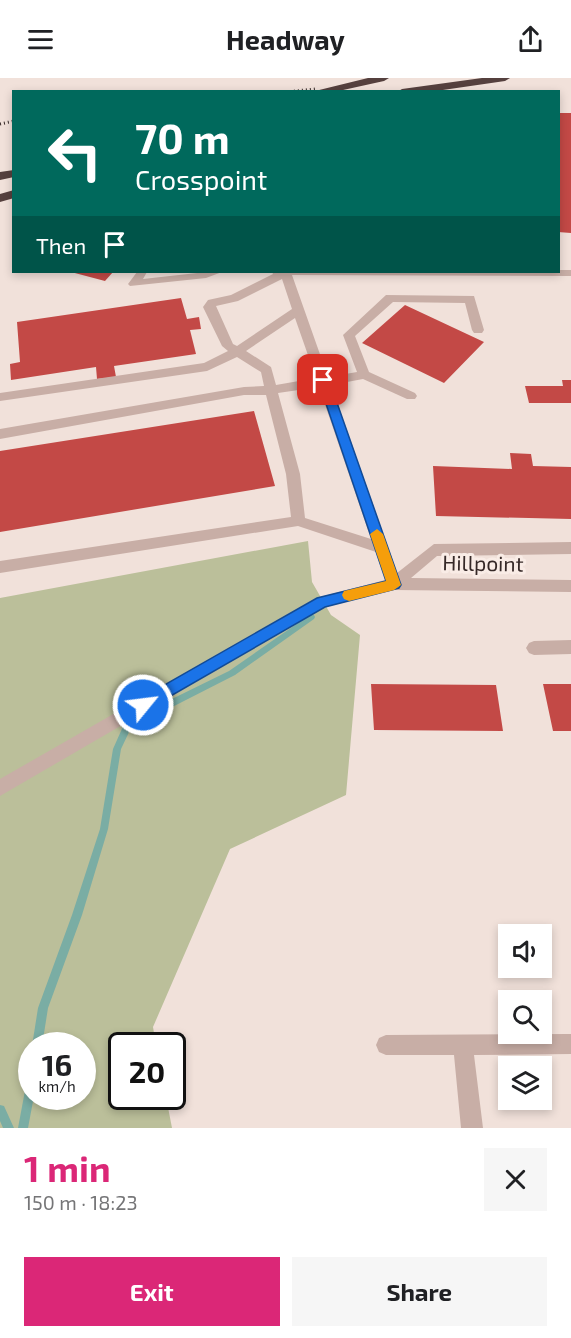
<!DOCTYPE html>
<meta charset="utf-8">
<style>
:root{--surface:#fff;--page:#f6f6f6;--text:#202124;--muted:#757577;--accent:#db2777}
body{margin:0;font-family:"Exo 2",sans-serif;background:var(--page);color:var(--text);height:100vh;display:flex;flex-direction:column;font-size:22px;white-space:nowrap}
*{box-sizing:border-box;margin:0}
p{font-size:20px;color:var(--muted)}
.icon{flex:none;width:33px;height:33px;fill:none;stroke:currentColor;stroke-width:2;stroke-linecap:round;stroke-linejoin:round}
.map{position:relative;height:1050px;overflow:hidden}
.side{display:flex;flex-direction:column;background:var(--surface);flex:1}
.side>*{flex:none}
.banner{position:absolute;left:12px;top:12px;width:548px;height:183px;border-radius:0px;box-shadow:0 3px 9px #0003;background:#00695c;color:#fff;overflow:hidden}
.controls{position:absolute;left:498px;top:846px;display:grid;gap:12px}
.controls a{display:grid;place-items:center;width:54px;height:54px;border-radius:0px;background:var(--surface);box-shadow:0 3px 9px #0003;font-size:30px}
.speed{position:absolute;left:18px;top:954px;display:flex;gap:12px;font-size:30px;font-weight:700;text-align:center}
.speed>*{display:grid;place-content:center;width:78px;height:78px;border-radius:50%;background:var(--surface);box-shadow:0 3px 9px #0003;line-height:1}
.speed small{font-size:15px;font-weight:400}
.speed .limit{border:3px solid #111;border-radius:9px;background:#fff;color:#111}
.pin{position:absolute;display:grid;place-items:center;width:51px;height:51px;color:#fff;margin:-26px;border-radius:12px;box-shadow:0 3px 9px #0006}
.me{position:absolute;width:66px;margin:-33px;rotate:61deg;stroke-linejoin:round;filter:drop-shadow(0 0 4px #0008)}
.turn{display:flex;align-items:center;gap:21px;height:126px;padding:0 24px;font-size:27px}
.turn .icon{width:78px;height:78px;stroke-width:2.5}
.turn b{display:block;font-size:42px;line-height:51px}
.then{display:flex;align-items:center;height:57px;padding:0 24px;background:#0003;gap:12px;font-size:22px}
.round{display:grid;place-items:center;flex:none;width:63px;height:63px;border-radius:0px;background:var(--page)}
.summary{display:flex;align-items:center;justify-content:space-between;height:102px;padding:0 24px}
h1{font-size:36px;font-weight:700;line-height:45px;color:var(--accent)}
.button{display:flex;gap:12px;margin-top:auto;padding:12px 24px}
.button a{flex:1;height:69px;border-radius:0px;background:var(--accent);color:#fff;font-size:24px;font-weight:700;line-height:69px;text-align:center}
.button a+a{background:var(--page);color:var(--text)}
header{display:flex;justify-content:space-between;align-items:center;height:78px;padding:0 24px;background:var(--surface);font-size:27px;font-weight:700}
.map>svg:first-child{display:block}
.green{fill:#bbbf9a;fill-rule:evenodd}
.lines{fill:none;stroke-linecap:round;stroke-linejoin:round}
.stream{fill:#7aada4;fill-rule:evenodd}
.building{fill:#c34946}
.minor{fill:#c8aea6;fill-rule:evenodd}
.highway{fill:#55403e;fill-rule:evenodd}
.rail{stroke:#352827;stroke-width:3;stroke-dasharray:1 3;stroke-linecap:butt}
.route{fill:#1a73e8;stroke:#114b97;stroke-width:1.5}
.slow{fill:#f59e0b}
.labels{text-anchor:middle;stroke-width:6;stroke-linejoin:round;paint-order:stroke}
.street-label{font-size:21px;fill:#352827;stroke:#f9ece6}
</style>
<header><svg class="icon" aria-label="menu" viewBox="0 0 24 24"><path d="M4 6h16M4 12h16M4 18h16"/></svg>Headway<svg class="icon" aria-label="share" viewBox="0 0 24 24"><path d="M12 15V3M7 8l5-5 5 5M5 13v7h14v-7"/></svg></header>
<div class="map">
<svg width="571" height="1050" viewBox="0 0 571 1050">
<rect width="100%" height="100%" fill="#f1e1da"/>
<path class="green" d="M 308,463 L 312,504 L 331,537 L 360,557 L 346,717 L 230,771 L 153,949 L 156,967 L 122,968 L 122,1018 L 166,1019 L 172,1050 L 0,1050 L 0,520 ZM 32,968 L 82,968 L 82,1018 L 32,1018 Z"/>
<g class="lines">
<path class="stream" d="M 311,536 L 314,537 L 315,539 L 314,541 L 235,597 L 131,650 L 121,671 L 108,751 L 82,837 L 48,930 L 42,968 L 32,968 L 38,930 L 72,837 L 100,751 L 113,671 L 125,644 L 229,593 Z
M 32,997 L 32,1018 L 34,1018 L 28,1050 L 18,1050 L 27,1002 L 28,998 Z
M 0,1027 L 4,1028 L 14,1050 L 3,1050 L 0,1043 Z"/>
</g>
<path class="building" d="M 558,35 L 571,35 L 571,155 L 558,154 Z
M 71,194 L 113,194 L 105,203 Z
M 181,220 L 187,241 L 199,239 L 201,251 L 190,252 L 196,276 L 114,288 L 116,299 L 97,301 L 96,289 L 11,302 L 10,286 L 20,284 L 17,244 Z
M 405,227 L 484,264 L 444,305 L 362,265 Z
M 562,302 L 571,302 L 571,325 L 529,325 L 525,308 L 563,308 Z
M 254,333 L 275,408 L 0,454 L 0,373 Z
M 510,375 L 531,376 L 533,388 L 571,389 L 571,441 L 436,438 L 433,388 L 512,391 Z
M 371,606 L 496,607 L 503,653 L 374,652 Z
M 543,606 L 571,606 L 571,653 L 553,653 Z"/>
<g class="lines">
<path class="minor" d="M 558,192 L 571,192 L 571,198 L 292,197 L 328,299 L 357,294 L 343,257 L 386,217 L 474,218 L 484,252 L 482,255 L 474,255 L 472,252 L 465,225 L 393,224 L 355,258 L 369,294 L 415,315 L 417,318 L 415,321 L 407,321 L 363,301 L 331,307 L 397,495 L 434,466 L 571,464 L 571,476 L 437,478 L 411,500 L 571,502 L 571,514 L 394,512 L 325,529 L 0,718 L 0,701 L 316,520 L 385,502 L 376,474 L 298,448 L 0,495 L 0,483 L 291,439 L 286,396 L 266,317 L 244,317 L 0,361 L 0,351 L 244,309 L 264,308 L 261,294 L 237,279 L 207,293 L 0,323 L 0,315 L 204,285 L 228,273 L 222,268 L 203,229 L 208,222 L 231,217 L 273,196 L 272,194 L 558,194 ZM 282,201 L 292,231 L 237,268 L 233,266 L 216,228 L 238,223 ZM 295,240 L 316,300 L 276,307 L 271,289 L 246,273 ZM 319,309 L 371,461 L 305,440 L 300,396 L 278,315 Z
M 137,194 L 147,194 L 143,201 L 206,194 L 222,194 L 206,200 L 130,208 L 128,206 Z
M 571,562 L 571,576 L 534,577 L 529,575 L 526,570 L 529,565 L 534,563 Z
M 571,956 L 571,976 L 474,977 L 483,1050 L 461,1050 L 454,977 L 386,977 L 379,974 L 376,967 L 379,960 L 386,957 Z"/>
<path class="highway" d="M 368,0 L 389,0 L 384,3 L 334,14 L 311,14 Z
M 482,0 L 510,0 L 505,3 L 429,14 L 397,14 L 402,11 Z
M 14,92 L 14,99 L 0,102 L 0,94 Z
M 14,112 L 14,120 L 0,124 L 0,116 Z"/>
<path class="rail" d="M 286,14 L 315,11
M 0,46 L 14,43"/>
</g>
<path class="route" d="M 323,298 L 329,302 L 401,507 L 399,510 L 325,529 L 148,631 L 143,633 L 138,631 L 135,627 L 138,622 L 317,520 L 386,503 L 318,302 Z"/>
<path class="slow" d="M 377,451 L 383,456 L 401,507 L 394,512 L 349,523 L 344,521 L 342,517 L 344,513 L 386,503 L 370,456 Z"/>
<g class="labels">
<g class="street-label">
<text transform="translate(483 486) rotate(1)" y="7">Hillpoint</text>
</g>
</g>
</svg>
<div class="controls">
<a><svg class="icon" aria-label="sound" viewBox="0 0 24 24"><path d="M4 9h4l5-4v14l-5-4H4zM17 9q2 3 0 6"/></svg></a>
<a><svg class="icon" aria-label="search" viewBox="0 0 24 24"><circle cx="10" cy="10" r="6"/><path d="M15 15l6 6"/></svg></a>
<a><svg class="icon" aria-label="layers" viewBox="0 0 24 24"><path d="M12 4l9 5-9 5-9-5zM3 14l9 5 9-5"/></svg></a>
</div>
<div class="speed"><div>16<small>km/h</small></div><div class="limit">20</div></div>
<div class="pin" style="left:323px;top:302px;background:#d93025"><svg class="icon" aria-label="arrive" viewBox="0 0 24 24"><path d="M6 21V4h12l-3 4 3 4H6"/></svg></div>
<svg class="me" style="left:143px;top:627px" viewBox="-20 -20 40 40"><circle r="17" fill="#1a73e8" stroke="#fff" stroke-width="3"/><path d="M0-11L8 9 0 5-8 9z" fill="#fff"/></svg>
<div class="banner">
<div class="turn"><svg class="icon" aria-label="left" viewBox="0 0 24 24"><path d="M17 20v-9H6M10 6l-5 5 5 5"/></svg><div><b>70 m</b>Crosspoint</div></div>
<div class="then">Then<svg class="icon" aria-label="arrive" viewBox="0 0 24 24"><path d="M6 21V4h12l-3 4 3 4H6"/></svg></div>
</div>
</div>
<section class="side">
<div class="summary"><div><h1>1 min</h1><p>150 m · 18:23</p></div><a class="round"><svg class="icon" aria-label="close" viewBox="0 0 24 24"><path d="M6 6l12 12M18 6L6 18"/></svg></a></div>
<div class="button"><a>Exit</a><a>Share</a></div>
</section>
